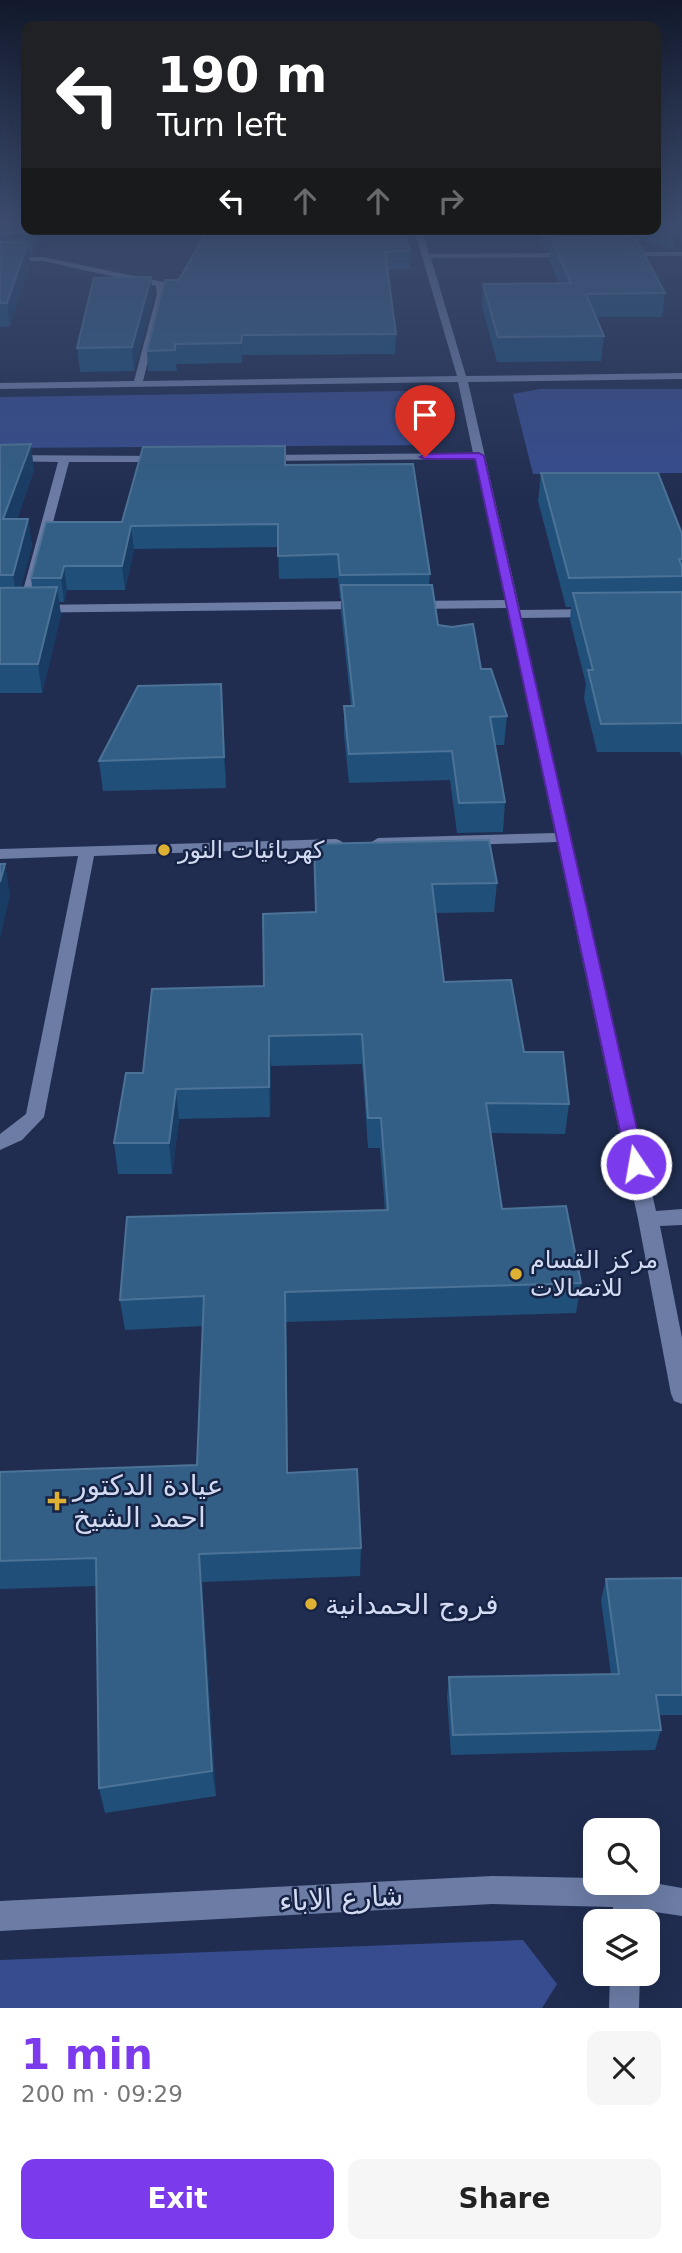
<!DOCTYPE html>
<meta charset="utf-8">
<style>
:root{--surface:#fff;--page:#f6f6f6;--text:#222;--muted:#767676;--accent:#7c3aed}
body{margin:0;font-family:"DejaVu Sans",Vazirmatn,sans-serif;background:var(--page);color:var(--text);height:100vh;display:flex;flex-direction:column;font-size:26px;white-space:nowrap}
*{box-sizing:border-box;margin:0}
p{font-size:23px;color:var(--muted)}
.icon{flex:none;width:38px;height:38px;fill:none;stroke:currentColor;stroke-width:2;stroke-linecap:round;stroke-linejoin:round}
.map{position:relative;height:2008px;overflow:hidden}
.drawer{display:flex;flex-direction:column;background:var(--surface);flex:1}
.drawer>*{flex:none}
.guide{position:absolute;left:21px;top:21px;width:640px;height:214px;border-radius:14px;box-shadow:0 7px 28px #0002;background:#202124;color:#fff;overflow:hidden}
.tools{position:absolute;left:583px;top:1818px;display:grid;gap:14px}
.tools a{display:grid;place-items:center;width:77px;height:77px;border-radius:14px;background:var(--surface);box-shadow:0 7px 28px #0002;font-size:35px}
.pin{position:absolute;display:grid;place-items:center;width:60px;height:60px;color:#fff;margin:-72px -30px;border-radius:50% 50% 50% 0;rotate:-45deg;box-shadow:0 0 7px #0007}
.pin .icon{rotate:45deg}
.me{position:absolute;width:77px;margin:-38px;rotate:348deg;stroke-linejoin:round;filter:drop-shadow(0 0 5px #0008)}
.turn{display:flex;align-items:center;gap:24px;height:147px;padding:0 21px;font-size:32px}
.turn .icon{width:91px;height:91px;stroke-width:2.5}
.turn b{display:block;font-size:49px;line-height:60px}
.lanes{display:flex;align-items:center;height:66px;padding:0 21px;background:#0003;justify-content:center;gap:35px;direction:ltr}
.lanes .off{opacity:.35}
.round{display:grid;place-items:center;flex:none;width:74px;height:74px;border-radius:14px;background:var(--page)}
.overview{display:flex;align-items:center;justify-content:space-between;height:119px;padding:0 21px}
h1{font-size:42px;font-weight:600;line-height:52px;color:var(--accent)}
.button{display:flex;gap:14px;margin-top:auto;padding:14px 21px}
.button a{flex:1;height:80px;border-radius:14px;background:var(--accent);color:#fff;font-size:28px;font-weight:600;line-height:80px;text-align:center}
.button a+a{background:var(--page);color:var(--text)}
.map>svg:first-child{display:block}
.green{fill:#364c8e}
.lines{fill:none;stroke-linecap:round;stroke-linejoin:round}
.street{fill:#6c7ca5;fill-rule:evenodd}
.secondary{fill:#6c7ca5;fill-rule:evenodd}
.wall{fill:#205079}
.shaded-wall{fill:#183c63}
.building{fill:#335f86;stroke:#4c7397;stroke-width:2}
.route{fill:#7c3aed;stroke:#51269a;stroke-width:2}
.poi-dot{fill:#deb133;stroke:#172345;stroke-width:2.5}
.labels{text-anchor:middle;stroke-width:5;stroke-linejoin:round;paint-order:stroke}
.poi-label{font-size:24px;fill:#d2dbf2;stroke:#172345;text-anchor:start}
.near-poi-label{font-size:28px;fill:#d2dbf2;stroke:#172345;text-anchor:start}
.near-street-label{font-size:28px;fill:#d2dbf2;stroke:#172345}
</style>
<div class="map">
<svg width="682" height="2008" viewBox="0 0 682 2008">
<rect width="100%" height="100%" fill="#202d50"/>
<path class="green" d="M 540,389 L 682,389 L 682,473 L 533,474 L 513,394 Z
M 407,391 L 422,393 L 436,398 L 439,445 L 0,448 L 0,397 Z
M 523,1940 L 557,1984 L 542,2008 L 0,2008 L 0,1960 Z"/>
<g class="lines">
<path class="street" d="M 414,229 L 422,229 L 429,254 L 574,253 L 578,255 L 574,257 L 431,258 L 466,376 L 682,373 L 682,379 L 468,382 L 520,610 L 595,609 L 601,613 L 595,617 L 521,618 L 656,1211 L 682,1209 L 682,1225 L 660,1226 L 682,1338 L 682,1404 L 674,1401 L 671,1394 L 638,1219 L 557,842 L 378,848 L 370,843 L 378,838 L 555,833 L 507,608 L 413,609 L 407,605 L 413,601 L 505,600 L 475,459 L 262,461 L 257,458 L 262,455 L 473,453 L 458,382 L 0,389 L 0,383 L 134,381 L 157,294 L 156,286 L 43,261 L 0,261 L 0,257 L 43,257 L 163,282 L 165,294 L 143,381 L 457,376 Z
M 623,252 L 682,252 L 682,256 L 620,256 Z
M 0,455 L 164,456 L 169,459 L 164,462 L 69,462 L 31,605 L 364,601 L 370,605 L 364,609 L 0,613 L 0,605 L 19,605 L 58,462 L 0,461 Z
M 336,839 L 341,841 L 344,844 L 341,847 L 94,856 L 44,1117 L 22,1140 L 0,1150 L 0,1134 L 26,1114 L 78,856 L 0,859 L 0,849 Z"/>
<path class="secondary" d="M 492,1876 L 595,1878 L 595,1883 L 648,1882 L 682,1888 L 682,1916 L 642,1910 L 642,1922 L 612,1922 L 613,1907 L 492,1904 L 0,1931 L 0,1901 Z
M 610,1974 L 640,1974 L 639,2008 L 609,2008 Z"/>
</g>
<path class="wall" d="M 0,221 L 42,229 L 33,254 L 29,254 L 30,264 L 10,326 L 0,327 Z
M 656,221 L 682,221 L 682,241 L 675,232 L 673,249 L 636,239 L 665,293 L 662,317 L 595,317 L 604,336 L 601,361 L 497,362 L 482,307 L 483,284 L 559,283 L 549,260 L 550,250 L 545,250 L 536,229 L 656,229 Z
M 208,229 L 410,251 L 410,269 L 387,270 L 396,334 L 395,354 L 242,355 L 242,363 L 176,364 L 177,371 L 148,371 L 147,351 L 179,280 Z
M 153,300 L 134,371 L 80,372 L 77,348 Z
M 0,445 L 34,470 L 17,519 L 28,519 L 32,546 L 21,587 L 32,587 L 31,578 L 122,522 L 285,465 L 430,574 L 429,585 L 438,625 L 481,669 L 507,716 L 504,745 L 495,745 L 505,802 L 503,832 L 457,833 L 450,780 L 349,783 L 344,734 L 344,706 L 351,706 L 341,612 L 341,599 L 340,599 L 338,578 L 279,579 L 278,547 L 134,549 L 125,590 L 67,590 L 64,602 L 59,602 L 61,615 L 42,693 L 0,693 Z
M 541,473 L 682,534 L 682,757 L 680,752 L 597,752 L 584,698 L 586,684 L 570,620 L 571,607 L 566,607 L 538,501 Z
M 223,713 L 226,788 L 103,791 L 99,761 Z
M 314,844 L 497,883 L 494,912 L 435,913 L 444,982 L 524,1052 L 569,1104 L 565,1134 L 490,1133 L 502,1209 L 581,1283 L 576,1313 L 286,1322 L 288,1473 L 361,1548 L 360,1576 L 202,1582 L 216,1796 L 105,1813 L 99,1788 L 96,1586 L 0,1589 L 0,1472 L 197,1465 L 203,1326 L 125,1330 L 120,1300 L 385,1210 L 380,1148 L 368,1148 L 362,1064 L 271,1066 L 270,1117 L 179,1119 L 172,1174 L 118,1174 L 114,1143 L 143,1073 L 264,986 L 316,912 Z
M 682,1578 L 682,1715 L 659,1715 L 661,1730 L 655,1750 L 451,1755 L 447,1697 L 449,1677 L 611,1674 L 601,1600 L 606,1579 Z"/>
<path class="shaded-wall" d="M 32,229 L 42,229 L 33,254 L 31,233 Z
M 28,242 L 30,264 L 10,326 L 7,303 Z
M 151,277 L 153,300 L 134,371 L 132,347 Z
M 242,335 L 242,363 L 241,343 Z
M 31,444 L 34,470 L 7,546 L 3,519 Z
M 28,519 L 32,546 L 17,602 L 13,575 Z
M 131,526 L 134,549 L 125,590 L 122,566 Z
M 64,566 L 67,590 L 64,602 L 61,578 Z
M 57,587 L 61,615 L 42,693 L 38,664 Z
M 221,684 L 223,713 L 226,788 L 224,757 Z
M 5,864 L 10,895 L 0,939 L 0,882 Z
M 269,1036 L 271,1066 L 270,1117 L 269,1087 Z
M 176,1089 L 179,1119 L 172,1174 L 169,1143 Z
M 285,1292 L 286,1322 L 288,1502 L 287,1473 Z
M 199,1554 L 202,1582 L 216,1796 L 212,1771 Z"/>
<path class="building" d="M 0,221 L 26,221 L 26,229 L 32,229 L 31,233 L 0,233 Z
M 656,221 L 671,221 L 676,229 L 656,223 Z
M 208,229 L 404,229 L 410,251 L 385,252 L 396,334 L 242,335 L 241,343 L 175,344 L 175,350 L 147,351 L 165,280 L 179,280 Z
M 635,237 L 665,293 L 586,294 L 604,336 L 498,337 L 483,284 L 571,283 L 551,238 Z
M 0,242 L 28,242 L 7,303 L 0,303 Z
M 151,277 L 132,347 L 77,348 L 94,278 Z
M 31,444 L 3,519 L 28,519 L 13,575 L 0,575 L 0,445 Z
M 285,446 L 285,465 L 413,464 L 430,574 L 340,575 L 338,554 L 278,556 L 278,524 L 131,526 L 122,566 L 64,566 L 61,578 L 31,578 L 46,522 L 122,522 L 143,447 Z
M 541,473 L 658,473 L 682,534 L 682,559 L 679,559 L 682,567 L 682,576 L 569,578 Z
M 341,585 L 432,585 L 438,625 L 452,627 L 473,624 L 481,669 L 491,669 L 507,716 L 490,717 L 505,802 L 459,803 L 452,751 L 349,754 L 344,706 L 354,706 Z
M 57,587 L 38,664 L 0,664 L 0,588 Z
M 682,592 L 682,723 L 601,724 L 588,670 L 593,670 L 573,593 Z
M 221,684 L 224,757 L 99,761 L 138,686 Z
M 489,840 L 497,883 L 432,884 L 444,982 L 511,980 L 524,1052 L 563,1052 L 569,1104 L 486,1103 L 502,1209 L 566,1206 L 581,1283 L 285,1292 L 287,1473 L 357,1469 L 361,1548 L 199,1554 L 212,1771 L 99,1788 L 96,1558 L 0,1561 L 0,1472 L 197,1465 L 204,1296 L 120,1300 L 127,1217 L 388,1210 L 381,1118 L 368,1118 L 362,1034 L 269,1036 L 269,1087 L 176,1089 L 169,1143 L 114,1143 L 126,1073 L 143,1073 L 152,989 L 264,986 L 263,914 L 316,912 L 314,844 Z
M 0,864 L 5,864 L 0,882 Z
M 682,1578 L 682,1695 L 656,1695 L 661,1730 L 453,1735 L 449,1677 L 619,1674 L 606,1579 Z"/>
<linearGradient id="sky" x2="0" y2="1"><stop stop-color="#12192c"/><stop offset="0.44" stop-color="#3c4c6f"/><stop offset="1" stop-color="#3c4c6f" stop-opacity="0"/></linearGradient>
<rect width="682" height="502" fill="url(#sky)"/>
<path class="route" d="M 479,453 L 484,456 L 645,1164 L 642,1169 L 629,1169 L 627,1164 L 475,459 L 425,459 L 420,457 L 425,454 Z"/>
<g class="poi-dot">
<circle cx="164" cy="850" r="7"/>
<circle cx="516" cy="1274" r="7"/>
<path d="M53.5 1490.5h7v7h7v7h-7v7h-7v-7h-7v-7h7z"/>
<circle cx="311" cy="1604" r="7"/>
</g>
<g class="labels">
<g class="poi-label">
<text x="178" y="858">كهربائيات النور</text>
<text x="530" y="1268">مركز القسام<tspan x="530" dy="28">للاتصالات</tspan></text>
</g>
<g class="near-poi-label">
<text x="73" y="1495">عيادة الدكتور<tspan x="73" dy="32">احمد الشيخ</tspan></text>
<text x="325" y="1614">فروج الحمدانية</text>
</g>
<g class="near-street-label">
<text transform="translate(341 1898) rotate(-3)" y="10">شارع الاباء</text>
</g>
</g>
</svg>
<div class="tools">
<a><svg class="icon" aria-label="search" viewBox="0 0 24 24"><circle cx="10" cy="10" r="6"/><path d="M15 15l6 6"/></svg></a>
<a><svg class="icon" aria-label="layers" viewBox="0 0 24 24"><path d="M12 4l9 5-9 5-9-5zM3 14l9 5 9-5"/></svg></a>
</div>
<div class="pin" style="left:425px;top:457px;background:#d93025"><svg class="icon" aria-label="arrive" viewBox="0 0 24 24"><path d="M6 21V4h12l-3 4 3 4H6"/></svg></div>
<svg class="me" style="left:636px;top:1164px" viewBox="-20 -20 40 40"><circle r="17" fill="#7c3aed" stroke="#fff" stroke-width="3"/><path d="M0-11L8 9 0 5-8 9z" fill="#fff"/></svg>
<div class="guide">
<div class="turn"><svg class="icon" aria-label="left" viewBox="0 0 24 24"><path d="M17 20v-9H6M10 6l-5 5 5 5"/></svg><div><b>190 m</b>Turn left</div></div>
<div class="lanes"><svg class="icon" aria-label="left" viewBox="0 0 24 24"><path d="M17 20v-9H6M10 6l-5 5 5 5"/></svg><svg class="icon off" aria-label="ahead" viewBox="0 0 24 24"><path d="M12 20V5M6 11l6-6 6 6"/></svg><svg class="icon off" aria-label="ahead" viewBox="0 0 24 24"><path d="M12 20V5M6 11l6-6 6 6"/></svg><svg class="icon off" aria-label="right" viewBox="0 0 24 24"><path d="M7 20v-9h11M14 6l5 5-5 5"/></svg></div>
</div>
</div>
<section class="drawer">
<div class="overview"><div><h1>1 min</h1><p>200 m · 09:29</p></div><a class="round"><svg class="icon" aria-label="close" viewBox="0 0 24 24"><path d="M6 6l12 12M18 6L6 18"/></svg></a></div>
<div class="button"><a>Exit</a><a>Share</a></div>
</section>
